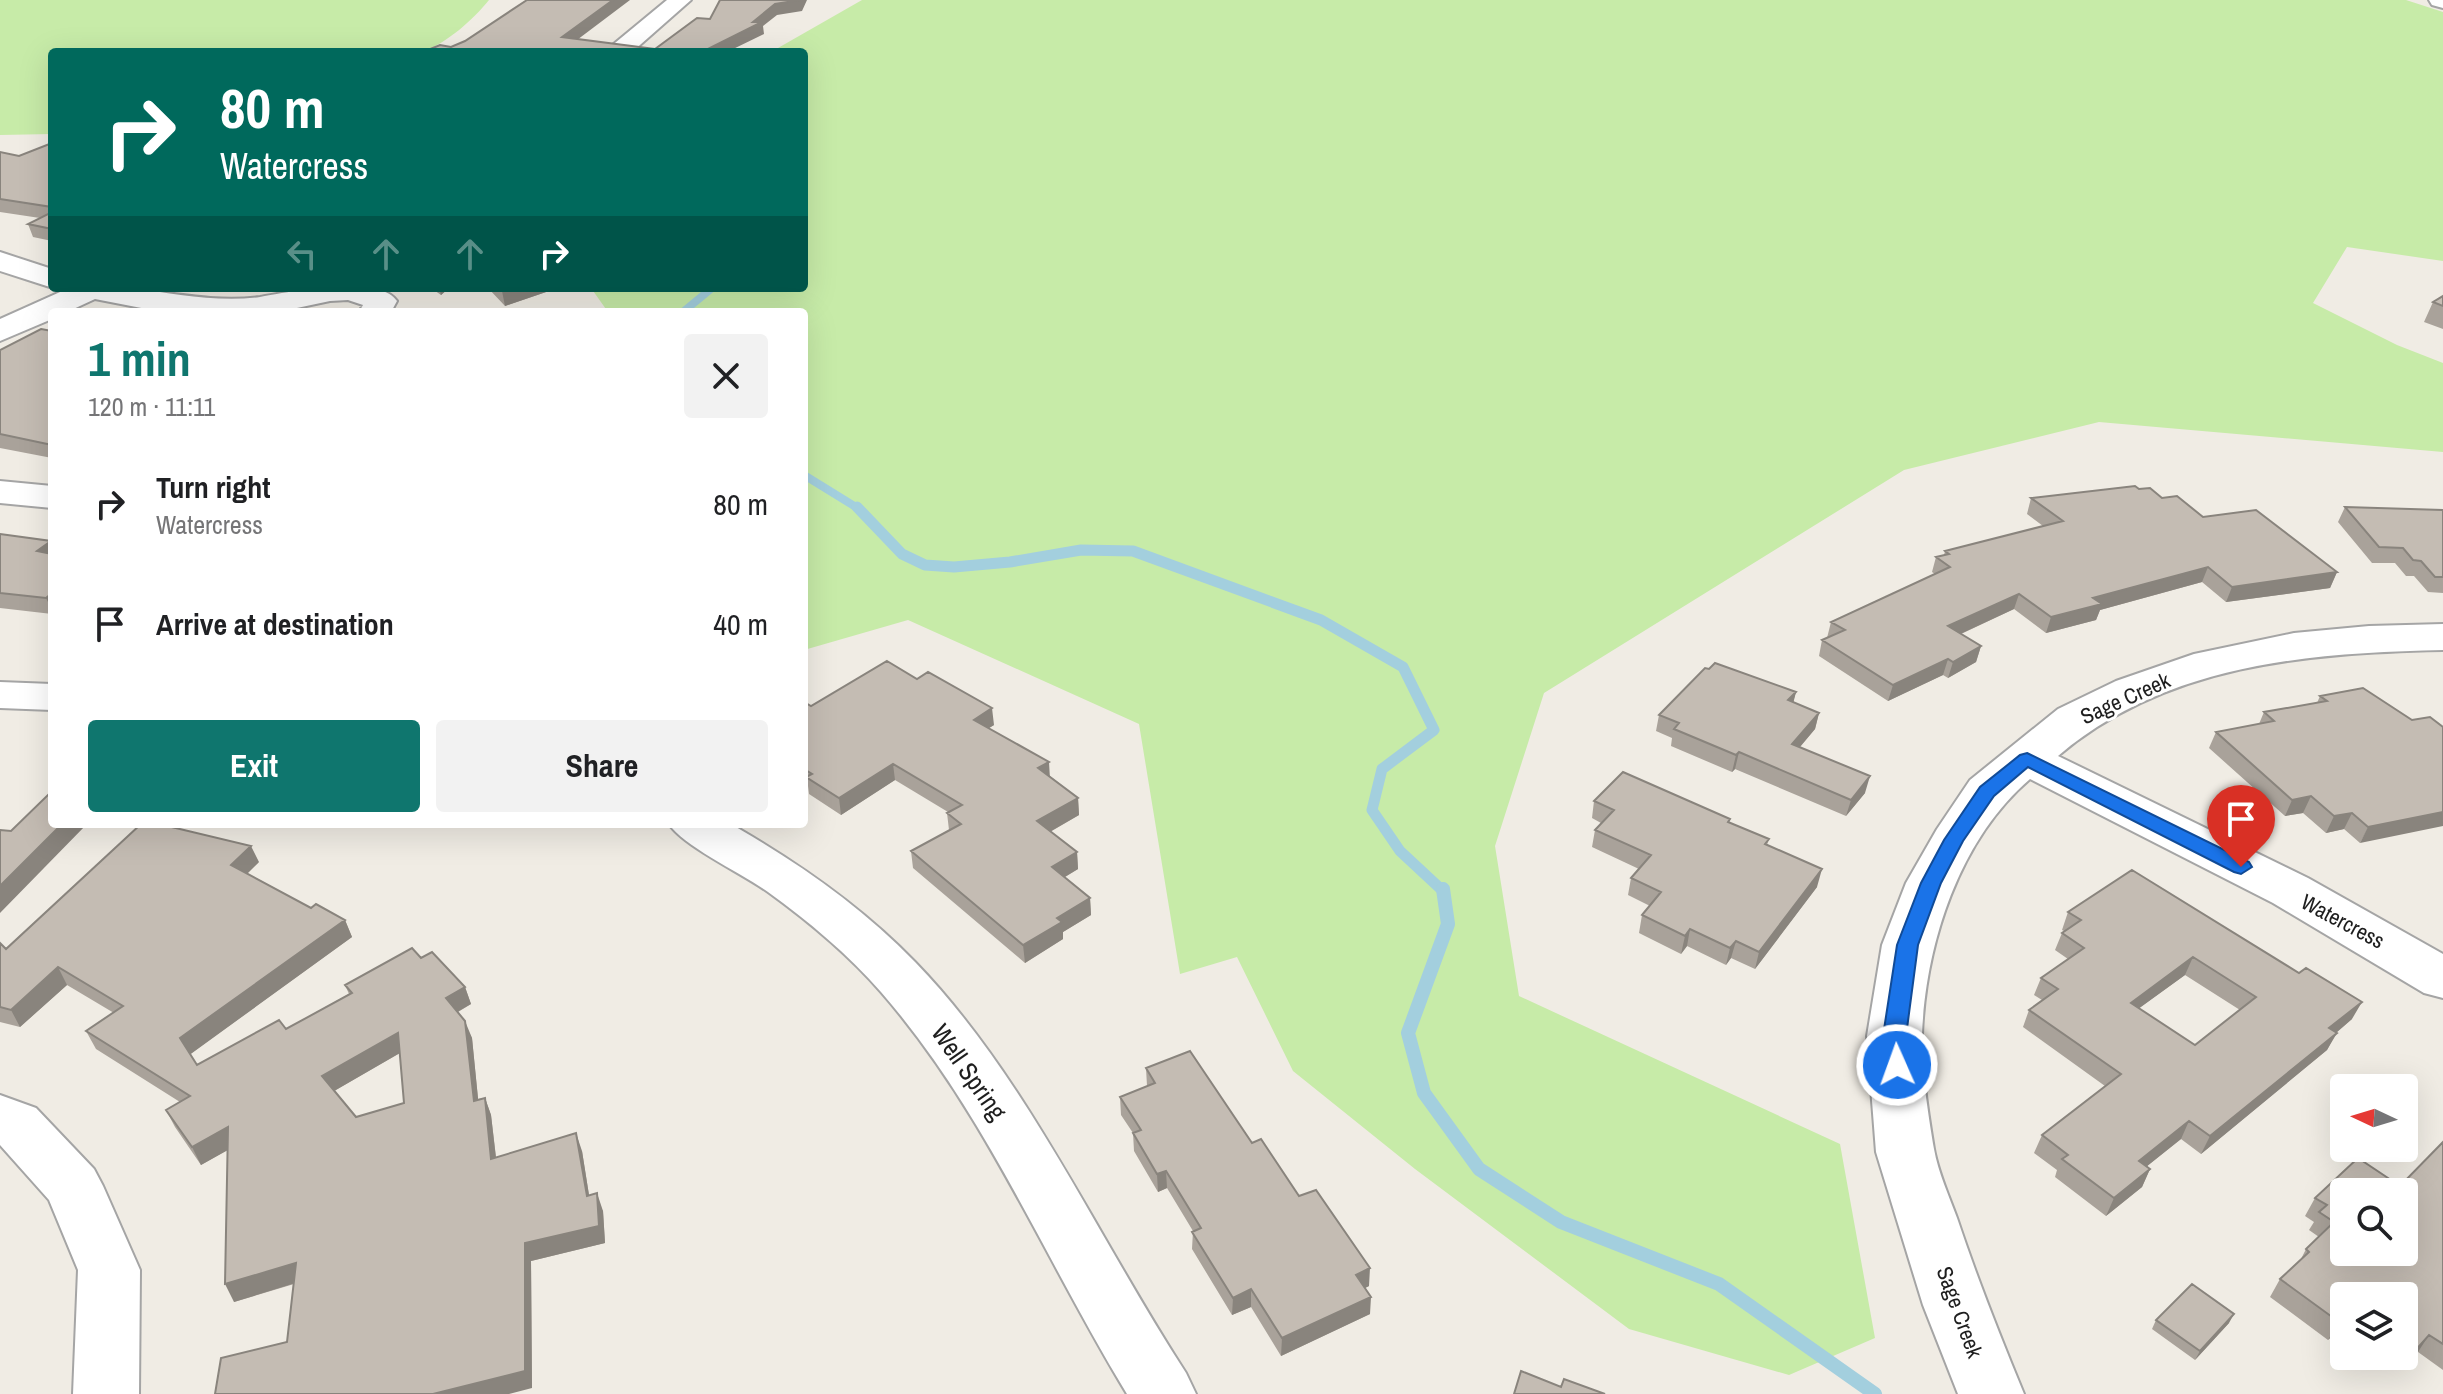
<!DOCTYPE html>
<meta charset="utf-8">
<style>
:root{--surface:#fff;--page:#f2f2f2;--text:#202124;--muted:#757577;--accent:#0f766e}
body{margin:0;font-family:"Archivo Narrow",sans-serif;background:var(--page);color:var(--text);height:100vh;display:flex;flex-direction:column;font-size:30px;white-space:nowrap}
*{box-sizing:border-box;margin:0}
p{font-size:26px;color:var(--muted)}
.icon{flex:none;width:44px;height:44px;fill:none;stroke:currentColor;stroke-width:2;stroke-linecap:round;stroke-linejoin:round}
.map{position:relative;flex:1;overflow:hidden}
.drawer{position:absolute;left:48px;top:308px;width:760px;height:520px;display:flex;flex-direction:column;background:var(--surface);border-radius:8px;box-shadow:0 8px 32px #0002}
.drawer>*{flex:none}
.top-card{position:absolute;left:48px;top:48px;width:760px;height:244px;border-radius:8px;box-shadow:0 8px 32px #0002;background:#00695c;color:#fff;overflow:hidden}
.needle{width:52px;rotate:274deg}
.controls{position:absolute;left:2330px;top:1074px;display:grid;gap:16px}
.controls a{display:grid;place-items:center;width:88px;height:88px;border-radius:8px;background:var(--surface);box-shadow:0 8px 32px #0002;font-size:40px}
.pin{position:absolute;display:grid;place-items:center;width:68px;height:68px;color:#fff;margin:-82px -34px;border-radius:50% 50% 50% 0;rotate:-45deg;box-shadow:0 0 8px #0007}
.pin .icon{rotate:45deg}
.me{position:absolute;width:88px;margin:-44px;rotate:358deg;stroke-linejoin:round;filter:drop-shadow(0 0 6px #0008)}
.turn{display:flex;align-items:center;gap:28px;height:168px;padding:0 40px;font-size:36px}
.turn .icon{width:104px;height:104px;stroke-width:2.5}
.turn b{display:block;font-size:56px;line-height:68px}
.lanes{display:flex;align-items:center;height:76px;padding:0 40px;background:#0003;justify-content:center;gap:40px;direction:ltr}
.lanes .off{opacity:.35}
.round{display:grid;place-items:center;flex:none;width:84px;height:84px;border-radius:8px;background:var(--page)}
.summary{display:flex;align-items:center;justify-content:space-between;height:136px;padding:0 40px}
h1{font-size:48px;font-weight:700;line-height:60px;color:var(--accent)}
.action{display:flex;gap:16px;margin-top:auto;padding:16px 40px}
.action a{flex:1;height:92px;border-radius:8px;background:var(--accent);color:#fff;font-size:32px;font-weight:700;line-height:92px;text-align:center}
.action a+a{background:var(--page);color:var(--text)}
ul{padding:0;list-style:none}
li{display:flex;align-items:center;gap:24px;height:120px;padding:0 40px}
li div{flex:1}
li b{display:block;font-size:30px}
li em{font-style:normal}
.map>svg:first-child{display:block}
.grass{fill:#c7eba8}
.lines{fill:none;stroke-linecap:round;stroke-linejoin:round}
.stream-far2{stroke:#a3cfde;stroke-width:8}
.stream-far1{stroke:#a3cfde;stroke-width:11}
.stream{stroke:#a3cfde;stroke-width:14}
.minor-casing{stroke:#a5a5a5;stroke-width:4}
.minor{fill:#fff;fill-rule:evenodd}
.wall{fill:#a9a29a;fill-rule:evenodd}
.shaded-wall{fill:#89847d}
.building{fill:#c4bcb3;stroke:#89847d;stroke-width:2;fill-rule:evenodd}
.route{fill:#1a73e8;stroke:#114b97;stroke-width:2}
.labels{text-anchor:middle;stroke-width:6;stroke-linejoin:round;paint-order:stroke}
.street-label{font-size:22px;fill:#1e1e1e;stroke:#fff}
.near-street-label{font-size:26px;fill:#1e1e1e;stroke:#fff}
</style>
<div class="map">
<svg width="2443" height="1394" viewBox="0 0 2443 1394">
<rect width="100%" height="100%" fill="#f0ece4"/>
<path class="grass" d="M 0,0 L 489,0 C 473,20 447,43 422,52 L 52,52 L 52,134 L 0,135 Z
M 862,0 L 2406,0 L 2443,12 L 2443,261 L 2347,247 L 2313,303 L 2397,345 L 2443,363 L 2443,452 L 2099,422 L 1904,470 L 1544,693 L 1495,846 L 1519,996 L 1840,1144 L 1875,1338 L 1789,1375 L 1629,1329 L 1415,1169 L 1293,1071 L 1237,957 L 1180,974 L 1139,724 L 908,620 L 804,650 L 804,312 L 608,312 L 591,288 L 804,288 L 804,52 L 771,52 Z"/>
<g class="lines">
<path class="stream-far2" d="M 683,312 L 712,288
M 804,475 L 859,509"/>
<path class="stream-far1" d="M 857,507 L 902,554 L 925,565 L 954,567 L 1010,562 L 1081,550 L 1133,551 L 1321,620 L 1403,667 L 1434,730 L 1382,769 L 1372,810 L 1400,851 L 1443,891"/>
<path class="stream" d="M 1443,889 L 1448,924 L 1408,1033 L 1424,1093 L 1479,1169 L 1561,1222 L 1719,1284 L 1875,1394"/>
<defs>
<path id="minor" d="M 667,0 L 691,0 L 632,52 L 604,52 Z
M 2429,0 L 2443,0 L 2443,8 L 2432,5 Z
M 0,252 L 52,269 L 53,288 L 0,271 Z
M 69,288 C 89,288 110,286 130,288 C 173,293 217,303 260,297 C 290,292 377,273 397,301 L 391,312 L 359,312 L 363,305 L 348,300 L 330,301 L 278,312 L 162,312 L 95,299 L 67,312 L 52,312 L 52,319 L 0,341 L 0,319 Z
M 0,481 L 52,486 L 52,508 L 0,503 Z
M 2443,624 L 2443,650 C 2307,653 2166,664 2058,756 L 2308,878 L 2443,954 L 2443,998 L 2424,993 L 2273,903 L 2030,779 C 1959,840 1926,943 1922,1034 C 1920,1063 1929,1119 1934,1149 C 1938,1172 1949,1196 1957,1218 C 1977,1278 2000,1336 2024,1394 L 1958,1394 L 1923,1305 L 1876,1152 L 1867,1036 L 1882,945 L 1906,883 L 1937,829 L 1970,780 L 2058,709 L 2116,681 L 2194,654 L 2294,633 L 2369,626 Z
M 0,682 L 52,684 L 52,710 L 0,708 Z
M 669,824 L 731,824 L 741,830 C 804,867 864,909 915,962 C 1026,1076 1099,1240 1186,1373 L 1196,1394 L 1127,1394 C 1045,1260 985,1111 881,992 C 848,954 808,921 768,892 C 743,874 683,846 669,824 Z
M 0,1095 L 36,1108 L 94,1169 L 103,1186 L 140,1270 L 139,1394 L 73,1394 L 78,1270 L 49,1200 L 0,1145 Z"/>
</defs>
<use href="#minor" class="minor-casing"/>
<use href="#minor" class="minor"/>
</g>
<path class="wall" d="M 52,143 L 52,241 L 33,237 L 28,224 L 40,218 L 0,212 L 0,152 L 19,156 Z
M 431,288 L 449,288 L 441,295 Z
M 488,288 L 548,288 L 549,291 L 505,306 Z
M 2443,296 L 2443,329 L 2424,322 L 2433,302 Z
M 52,331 L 52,458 L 0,448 L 0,350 Z
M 2139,489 L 2162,498 L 2203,517 L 2337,572 L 2330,588 L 2226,602 L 2202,582 L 2100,610 L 2096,620 L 2046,633 L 2014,609 L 1961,634 L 1981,646 L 1976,662 L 1948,678 L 1943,675 L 1888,701 L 1819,656 L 1822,640 L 1827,638 L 1831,622 L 1935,574 L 1932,572 L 1936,557 L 1944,555 L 1945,551 L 2043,526 L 2027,514 L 2031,498 Z
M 2345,507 L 2443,510 L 2443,593 L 2428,592 L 2414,576 L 2406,576 L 2395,563 L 2372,563 L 2338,522 Z
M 0,534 L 52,542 L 52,614 L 0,608 Z
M 1709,669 L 1796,692 L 1793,702 L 1819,713 L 1815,729 L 1800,747 L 1865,793 L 1846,816 L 1735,769 L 1732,772 L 1671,746 L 1672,738 L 1656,731 L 1659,715 Z
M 2320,696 L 2412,720 L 2430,717 L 2360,843 L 2344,829 L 2326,833 L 2303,813 L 2285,816 L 2209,748 L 2216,732 L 2259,724 L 2264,712 L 2317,703 Z
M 804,702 L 811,706 L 994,725 L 989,728 L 1078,798 L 1079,815 L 1050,832 L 1077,852 L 1078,869 L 1065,877 L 1090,898 L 1091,915 L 1063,932 L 1063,939 L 1025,963 L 913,868 L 911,851 L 949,830 L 947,813 L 948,812 L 895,780 L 841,815 L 809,794 L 808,786 L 804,783 Z
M 1594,801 L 1730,819 L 1729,822 L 1769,839 L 1767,845 L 1817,887 L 1755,969 L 1731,958 L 1726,965 L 1687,946 L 1681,954 L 1639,933 L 1642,915 L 1650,906 L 1628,895 L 1631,878 L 1639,869 L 1592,847 L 1595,830 L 1601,823 L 1592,818 Z
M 259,862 L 247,873 L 311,908 L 345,920 L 352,937 L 190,1054 L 197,1065 L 286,1029 L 349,994 L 345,985 L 421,958 L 465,987 L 471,1004 L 458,1012 L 472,1038 L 478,1099 L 485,1098 L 491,1115 L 496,1157 L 582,1151 L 589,1195 L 603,1211 L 605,1243 L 531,1261 L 532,1388 L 287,1342 L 294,1284 L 234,1302 L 227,1150 L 201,1165 L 175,1127 L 166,1110 L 180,1102 L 96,1049 L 86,1031 L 114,1013 L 67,985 L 20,1027 L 0,1022 L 0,943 L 6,949 ZM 400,1053 L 404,1103 L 356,1117 L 334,1091 Z
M 2132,870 L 2352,1019 L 2336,1033 L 2327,1050 L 2201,1154 L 2181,1139 L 2147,1166 L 2150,1169 L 2142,1187 L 2106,1216 L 2055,1177 L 2057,1170 L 2034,1153 L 2042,1135 L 2105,1086 L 2023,1027 L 2029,1010 L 2042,1000 L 2034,995 L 2041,978 L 2068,959 L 2055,950 L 2062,933 L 2064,931 L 2062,930 L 2068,912 ZM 2185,975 L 2240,1010 L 2195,1045 L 2139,1008 Z
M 1146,1068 L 1252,1143 L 1299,1196 L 1369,1286 L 1365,1288 L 1370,1314 L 1281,1356 L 1251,1307 L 1232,1315 L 1192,1249 L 1193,1231 L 1167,1188 L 1158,1192 L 1134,1151 L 1133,1133 L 1121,1115 L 1120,1097 L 1147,1086 Z
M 2443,1142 L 2443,1370 L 2418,1352 L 2402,1370 L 2382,1356 L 2404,1356 L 2404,1296 L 2344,1296 L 2344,1329 L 2341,1327 L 2328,1340 L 2270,1297 L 2280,1279 L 2300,1261 L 2306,1249 L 2319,1237 L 2309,1230 L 2314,1222 L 2305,1216 L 2315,1198 L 2400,1186 Z
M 2156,1320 L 2229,1323 L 2195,1360 L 2152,1329 Z"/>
<path class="shaded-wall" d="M 613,0 L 630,0 L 565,49 L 562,37 Z
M 800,0 L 807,0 L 802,11 L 777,15 L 763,26 L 764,34 L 727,52 L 702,52 L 753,22 L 775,4 Z
M 439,288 L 449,288 L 441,295 Z
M 512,288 L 548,288 L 549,291 L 505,306 L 502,291 Z
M 51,541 L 52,542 L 52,561 L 37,551 Z
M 2208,567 L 2202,582 L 2100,610 L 2096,620 L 2046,633 L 2051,617 L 2093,598 Z
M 2337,572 L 2330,588 L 2226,602 L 2232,587 Z
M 52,593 L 52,610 L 46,598 Z
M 2019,594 L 2014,609 L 1943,642 L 1948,626 Z
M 1981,646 L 1976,662 L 1948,678 L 1953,662 Z
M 1948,659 L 1943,675 L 1888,701 L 1893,685 Z
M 1796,692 L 1792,708 L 1788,700 Z
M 992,708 L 994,725 L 976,736 L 974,720 Z
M 1819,713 L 1815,729 L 1788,761 L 1792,744 Z
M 1739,752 L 1735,769 L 1732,772 L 1736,755 Z
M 1049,762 L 1050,779 L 1038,768 Z
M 893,764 L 895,780 L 841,815 L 839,798 Z
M 1870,776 L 1865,793 L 1846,816 L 1851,800 Z
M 2311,796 L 2303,813 L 2285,816 L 2292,800 Z
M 1078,798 L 1079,815 L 1039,838 L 1037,821 Z
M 2443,812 L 2443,826 L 2360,843 L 2368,827 Z
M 2352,813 L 2344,829 L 2326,833 L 2334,816 Z
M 62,824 L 87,824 L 0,913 L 0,886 Z
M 251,846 L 259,862 L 239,882 L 231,865 Z
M 1077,852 L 1078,869 L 1053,884 L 1052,867 Z
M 1822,869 L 1817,887 L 1755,969 L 1759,952 Z
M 1090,898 L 1091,915 L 1063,932 L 1063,939 L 1025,963 L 1023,945 L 1057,918 Z
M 345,920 L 352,937 L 188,1056 L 180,1038 Z
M 1690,929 L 1687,946 L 1681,954 L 1685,936 Z
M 1736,941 L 1731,958 L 1726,965 L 1730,948 Z
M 2193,957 L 2185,975 L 2123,1020 L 2131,1003 Z
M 58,967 L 67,985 L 20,1027 L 11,1010 Z
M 465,987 L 471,1004 L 452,1015 L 446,998 Z
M 2362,1002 L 2352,1019 L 2323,1044 L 2337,1033 L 2327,1050 L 2201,1154 L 2210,1136 L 2329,1028 Z
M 465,1021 L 472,1038 L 480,1118 L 474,1101 Z
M 398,1033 L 405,1050 L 329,1094 L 322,1076 Z
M 485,1098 L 491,1115 L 498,1176 L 491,1159 Z
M 2189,1121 L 2181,1139 L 2131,1179 L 2139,1161 Z
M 228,1127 L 237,1145 L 201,1165 L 192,1147 Z
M 576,1133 L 582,1151 L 592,1214 L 587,1196 Z
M 2150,1169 L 2142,1187 L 2106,1216 L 2114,1198 Z
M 1166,1171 L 1167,1188 L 1158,1192 L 1157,1174 Z
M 597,1193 L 603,1211 L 605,1243 L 531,1261 L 532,1388 L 509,1394 L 433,1394 L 525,1243 Z
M 296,1263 L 305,1280 L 234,1302 L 225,1284 Z
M 1370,1268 L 1369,1286 L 1355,1293 L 1356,1275 Z
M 1251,1289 L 1251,1307 L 1232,1315 L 1233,1298 Z
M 1371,1297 L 1370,1314 L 1281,1356 L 1282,1338 Z
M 2234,1314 L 2229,1323 L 2195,1360 L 2200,1351 Z
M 2344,1317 L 2344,1323 L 2341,1327 L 2328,1340 L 2339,1322 Z
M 2429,1335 L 2418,1352 L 2402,1370 L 2414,1352 Z"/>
<path class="building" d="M 527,0 L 613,0 L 562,37 L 655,49 L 697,18 L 710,19 L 720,0 L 800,0 L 775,4 L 753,22 L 762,22 L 702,52 L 423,52 L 440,45 L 451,47 L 465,41 Z
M 52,143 L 52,207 L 0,199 L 0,152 L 19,156 Z
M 52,212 L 52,229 L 28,224 Z
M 498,288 L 512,288 L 502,291 Z
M 2443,296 L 2443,306 L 2433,302 Z
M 41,329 L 52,331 L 52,445 L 0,434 L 0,350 Z
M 2135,486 L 2139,489 L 2150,488 L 2162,498 L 2177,496 L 2203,517 L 2256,510 L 2337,572 L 2232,587 L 2208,567 L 2093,598 L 2102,604 L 2051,617 L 2019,594 L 1948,626 L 1981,646 L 1953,662 L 1948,659 L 1893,685 L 1822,640 L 1845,630 L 1831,622 L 1950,567 L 1936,557 L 1949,554 L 1945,551 L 2063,521 L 2031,498 Z
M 2345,507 L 2443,510 L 2443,577 L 2435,577 L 2421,561 L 2413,560 L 2403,548 L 2379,547 Z
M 0,534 L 51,541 L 37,551 L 52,554 L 52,593 L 46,598 L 0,593 Z
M 887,661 L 917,679 L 928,672 L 992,708 L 974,720 L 1049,762 L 1038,768 L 1078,798 L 1037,821 L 1077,852 L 1052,867 L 1090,898 L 1057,918 L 1062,922 L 1023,945 L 911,851 L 961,824 L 947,813 L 962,805 L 893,764 L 839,798 L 806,777 L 812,774 L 804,769 L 804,702 L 811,706 Z
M 1715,663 L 1796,692 L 1788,700 L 1819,713 L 1792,744 L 1870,776 L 1851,800 L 1739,752 L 1736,755 L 1674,729 L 1679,723 L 1659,715 L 1705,668 L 1709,669 Z
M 2363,688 L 2412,720 L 2430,717 L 2443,727 L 2443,812 L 2368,827 L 2352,813 L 2334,816 L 2311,796 L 2292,800 L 2216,732 L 2274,721 L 2264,712 L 2327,701 L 2320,696 Z
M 1623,772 L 1730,819 L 1728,822 L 1769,839 L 1765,844 L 1822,869 L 1759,952 L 1736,941 L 1730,948 L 1690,929 L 1685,936 L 1642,915 L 1661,892 L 1631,878 L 1651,855 L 1595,830 L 1614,810 L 1594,801 Z
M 52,791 L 52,824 L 62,824 L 0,886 L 0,830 L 11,831 Z
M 141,824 L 159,824 L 251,846 L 231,865 L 311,908 L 316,904 L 345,920 L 180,1038 L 197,1065 L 279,1020 L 286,1029 L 352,993 L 345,985 L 412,948 L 421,958 L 432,952 L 465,987 L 446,998 L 465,1021 L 474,1101 L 485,1098 L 491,1159 L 576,1133 L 587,1196 L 597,1193 L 599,1226 L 525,1243 L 525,1371 L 433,1394 L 215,1394 L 221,1358 L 287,1342 L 296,1263 L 225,1284 L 228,1127 L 192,1147 L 166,1110 L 190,1096 L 86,1031 L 123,1006 L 58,967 L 11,1010 L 0,1007 L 0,943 L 6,949 ZM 398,1033 L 404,1103 L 356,1117 L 322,1076 Z
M 2132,870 L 2299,973 L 2306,968 L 2362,1002 L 2329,1028 L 2337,1033 L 2210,1136 L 2189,1121 L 2139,1161 L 2150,1169 L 2114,1198 L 2062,1159 L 2068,1155 L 2042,1135 L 2121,1074 L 2029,1010 L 2058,989 L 2041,978 L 2084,948 L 2062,933 L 2081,920 L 2068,912 ZM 2193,957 L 2256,997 L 2195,1045 L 2131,1003 Z
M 1190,1051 L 1252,1143 L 1261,1139 L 1299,1196 L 1316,1190 L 1370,1268 L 1356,1275 L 1371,1297 L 1282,1338 L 1251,1289 L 1233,1298 L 1192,1232 L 1201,1228 L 1166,1171 L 1157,1174 L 1133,1133 L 1141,1130 L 1120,1097 L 1155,1083 L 1146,1068 Z
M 2443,1142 L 2443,1344 L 2429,1335 L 2414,1352 L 2404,1345 L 2404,1296 L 2344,1296 L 2344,1317 L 2339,1322 L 2280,1279 L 2309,1252 L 2306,1249 L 2334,1222 L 2319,1212 L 2327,1205 L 2315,1198 L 2358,1158 L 2400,1186 ZM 2344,1192 L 2404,1192 L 2404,1252 L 2344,1252 Z
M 2192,1284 L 2234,1314 L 2200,1351 L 2156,1320 Z
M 1521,1371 L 1561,1387 L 1564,1379 L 1605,1394 L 1514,1394 Z"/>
<path class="route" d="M 2027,753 L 2249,862 L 2252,867 L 2241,874 L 2234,872 L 2028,767 L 1994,796 L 1963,841 L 1941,883 L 1918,945 L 1906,1036 L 1909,1065 L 1905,1071 L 1897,1074 L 1889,1071 L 1883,1036 L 1897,945 L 1921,883 L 1944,840 L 1980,787 L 2020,755 Z"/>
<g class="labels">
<g class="street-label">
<text transform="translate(2125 698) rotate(-24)" y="8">Sage Creek</text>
<text transform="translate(2343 921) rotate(28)" y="8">Watercress</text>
<text transform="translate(1960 1312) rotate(70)" y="8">Sage Creek</text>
</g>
<g class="near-street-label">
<text transform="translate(969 1072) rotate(55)" y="9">Well Spring</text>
</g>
</g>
</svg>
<div class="controls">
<a><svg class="needle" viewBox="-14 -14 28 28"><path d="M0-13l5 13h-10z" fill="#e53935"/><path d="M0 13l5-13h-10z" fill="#757577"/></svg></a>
<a><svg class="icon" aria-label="search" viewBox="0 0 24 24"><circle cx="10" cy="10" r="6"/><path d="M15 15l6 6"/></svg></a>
<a><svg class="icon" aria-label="layers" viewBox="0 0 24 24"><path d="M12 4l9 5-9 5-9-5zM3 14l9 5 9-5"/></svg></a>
</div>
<div class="pin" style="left:2241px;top:867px;background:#d93025"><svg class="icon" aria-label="arrive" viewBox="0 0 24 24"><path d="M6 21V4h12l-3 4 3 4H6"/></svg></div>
<svg class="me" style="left:1897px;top:1065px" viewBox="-20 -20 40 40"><circle r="17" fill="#1a73e8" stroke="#fff" stroke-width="3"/><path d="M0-11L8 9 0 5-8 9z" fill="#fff"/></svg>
<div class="top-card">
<div class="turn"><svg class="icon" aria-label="right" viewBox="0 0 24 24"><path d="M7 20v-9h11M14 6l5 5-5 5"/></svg><div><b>80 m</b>Watercress</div></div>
<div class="lanes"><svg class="icon off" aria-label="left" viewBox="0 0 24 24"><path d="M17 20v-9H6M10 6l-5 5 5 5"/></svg><svg class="icon off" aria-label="ahead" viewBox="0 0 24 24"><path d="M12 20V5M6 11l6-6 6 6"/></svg><svg class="icon off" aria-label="ahead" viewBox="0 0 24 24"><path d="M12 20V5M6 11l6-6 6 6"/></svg><svg class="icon" aria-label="right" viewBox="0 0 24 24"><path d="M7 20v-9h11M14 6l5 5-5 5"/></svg></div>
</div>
<section class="drawer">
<div class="summary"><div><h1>1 min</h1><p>120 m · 11:11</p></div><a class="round"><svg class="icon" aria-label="close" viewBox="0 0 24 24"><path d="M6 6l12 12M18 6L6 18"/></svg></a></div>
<ul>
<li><svg class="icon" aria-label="right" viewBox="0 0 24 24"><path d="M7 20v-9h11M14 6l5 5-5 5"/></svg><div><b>Turn right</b><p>Watercress</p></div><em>80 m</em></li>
<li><svg class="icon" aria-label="arrive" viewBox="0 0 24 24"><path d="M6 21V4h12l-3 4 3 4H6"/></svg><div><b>Arrive at destination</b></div><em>40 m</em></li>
</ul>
<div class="action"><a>Exit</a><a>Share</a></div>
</section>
</div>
